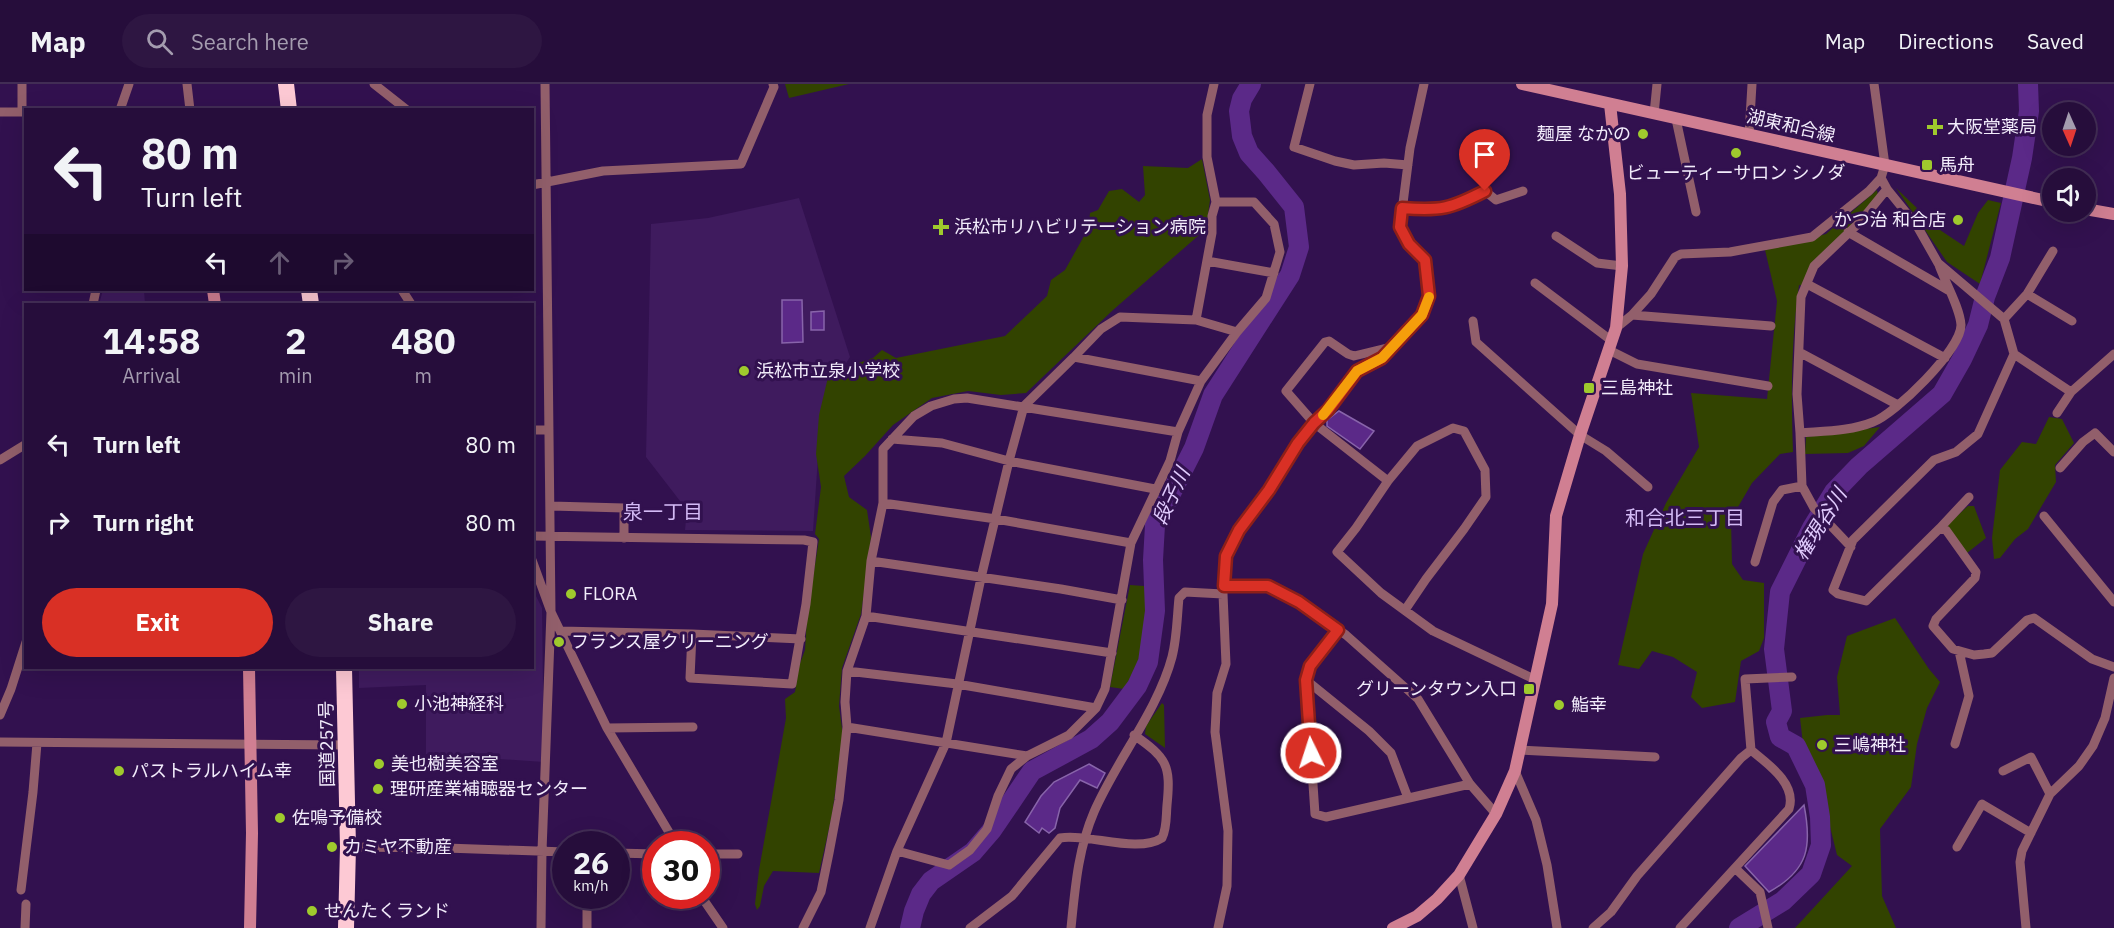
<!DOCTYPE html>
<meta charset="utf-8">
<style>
:root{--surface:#260d3b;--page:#2e1642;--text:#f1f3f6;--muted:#a49caf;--line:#422d55;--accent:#d93025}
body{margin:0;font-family:"IBM Plex Sans","Noto Sans JP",sans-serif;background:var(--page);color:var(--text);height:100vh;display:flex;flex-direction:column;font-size:22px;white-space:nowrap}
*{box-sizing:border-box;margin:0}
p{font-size:20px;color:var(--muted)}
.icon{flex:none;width:33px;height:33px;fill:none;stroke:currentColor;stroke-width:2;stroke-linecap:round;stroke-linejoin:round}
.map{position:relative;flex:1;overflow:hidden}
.sheet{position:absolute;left:24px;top:219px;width:510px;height:366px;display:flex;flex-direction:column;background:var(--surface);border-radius:0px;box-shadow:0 6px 24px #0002,0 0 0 2px var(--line)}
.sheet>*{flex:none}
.hud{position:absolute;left:24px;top:24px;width:510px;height:183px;border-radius:0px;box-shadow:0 6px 24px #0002,0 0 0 2px var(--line);background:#260d3b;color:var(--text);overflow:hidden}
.needle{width:39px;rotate:177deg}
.tools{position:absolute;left:2042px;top:18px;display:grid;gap:12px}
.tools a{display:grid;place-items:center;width:54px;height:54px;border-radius:50%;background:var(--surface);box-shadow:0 6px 24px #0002,0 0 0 2px var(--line);font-size:30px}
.speed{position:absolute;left:552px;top:747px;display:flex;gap:12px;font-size:30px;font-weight:700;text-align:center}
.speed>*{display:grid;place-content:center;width:78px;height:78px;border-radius:50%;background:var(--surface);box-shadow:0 6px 24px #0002,0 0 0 2px var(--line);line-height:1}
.speed small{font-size:15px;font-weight:400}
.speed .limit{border:9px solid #d22;background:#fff;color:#111}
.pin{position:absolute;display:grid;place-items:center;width:51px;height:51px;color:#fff;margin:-62px -26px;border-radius:50% 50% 50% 0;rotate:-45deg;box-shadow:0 0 6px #0007}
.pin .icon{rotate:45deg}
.me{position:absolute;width:66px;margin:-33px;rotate:356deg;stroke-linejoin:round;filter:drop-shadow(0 0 4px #0008)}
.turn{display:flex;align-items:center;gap:21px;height:126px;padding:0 18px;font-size:27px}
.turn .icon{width:78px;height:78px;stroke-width:2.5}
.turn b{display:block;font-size:42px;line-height:51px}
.lanes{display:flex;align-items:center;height:57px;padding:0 18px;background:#0003;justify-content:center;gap:30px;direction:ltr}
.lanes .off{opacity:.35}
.eta{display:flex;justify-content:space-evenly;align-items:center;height:102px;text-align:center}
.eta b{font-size:36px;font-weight:800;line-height:42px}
.action{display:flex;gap:12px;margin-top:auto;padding:12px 18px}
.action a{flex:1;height:69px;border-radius:36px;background:var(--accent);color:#fff;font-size:24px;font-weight:800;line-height:69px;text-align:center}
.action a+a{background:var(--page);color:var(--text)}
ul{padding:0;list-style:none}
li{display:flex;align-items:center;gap:18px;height:78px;padding:0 18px}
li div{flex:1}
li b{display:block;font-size:22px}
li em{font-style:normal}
header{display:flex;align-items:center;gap:36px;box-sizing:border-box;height:84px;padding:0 30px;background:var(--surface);border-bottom:2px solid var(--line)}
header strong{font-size:28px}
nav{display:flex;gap:33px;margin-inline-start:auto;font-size:21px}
.search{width:420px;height:54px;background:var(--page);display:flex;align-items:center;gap:15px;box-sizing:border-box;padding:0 21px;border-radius:33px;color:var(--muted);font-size:22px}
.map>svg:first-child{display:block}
.built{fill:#3f1b5e}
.green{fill:#324300}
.water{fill:#5b2988;stroke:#8864aa;stroke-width:1.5}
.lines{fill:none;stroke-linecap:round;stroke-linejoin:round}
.river{stroke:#5b2988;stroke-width:20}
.street{stroke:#925f6b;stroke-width:9}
.secondary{stroke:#d07f92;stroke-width:12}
.highway{stroke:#fdc9d4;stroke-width:16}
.route-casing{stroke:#8d1f18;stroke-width:15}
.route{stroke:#d93025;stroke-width:10}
.slow{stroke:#f59e0b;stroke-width:10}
.poi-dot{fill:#9fca2d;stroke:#32114f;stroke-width:2}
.labels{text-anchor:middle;stroke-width:6;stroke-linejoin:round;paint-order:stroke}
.street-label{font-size:18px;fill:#f2ecfb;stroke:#32114f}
.poi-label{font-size:18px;fill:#f2ecfb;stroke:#32114f;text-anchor:start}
.water-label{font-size:20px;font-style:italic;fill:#e1ccfe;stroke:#32114f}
.neighbourhood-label{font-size:20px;fill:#d3baf5;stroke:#32114f}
</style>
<header>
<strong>Map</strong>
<div class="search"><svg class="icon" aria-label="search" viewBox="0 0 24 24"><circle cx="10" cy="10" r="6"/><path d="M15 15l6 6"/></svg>Search here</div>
<nav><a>Map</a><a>Directions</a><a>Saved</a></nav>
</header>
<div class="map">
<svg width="2114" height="844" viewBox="0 0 2114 844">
<rect width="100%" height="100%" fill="#32114f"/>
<path class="built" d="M 799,114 L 850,273 L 832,301 L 821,328 L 813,447 L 685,446 L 687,426 L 646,373 L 651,140 L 708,134 Z
M 103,206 L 144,206 L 145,220 L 99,220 Z
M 533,506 L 542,524 L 544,678 L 426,670 L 426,601 L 359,604 L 359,584 L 532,584 Z"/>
<path class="green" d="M 785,0 L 849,0 L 789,14 Z
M 1202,75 L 1210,116 L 1206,145 L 1113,226 L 1026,309 L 1001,311 L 968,307 L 932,314 L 893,341 L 865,372 L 844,392 L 849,413 L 867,426 L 871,453 L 867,486 L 861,530 L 842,584 L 839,622 L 843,652 L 832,731 L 819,789 L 773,787 L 764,802 L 760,822 L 757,826 L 755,820 L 759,786 L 786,634 L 785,615 L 795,608 L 799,582 L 805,566 L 807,533 L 819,455 L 815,450 L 821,403 L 816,370 L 819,331 L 829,289 L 873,274 L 882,266 L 896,274 L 1005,252 L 1047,212 L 1051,196 L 1065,186 L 1088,145 L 1090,129 L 1098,126 L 1109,107 L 1122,105 L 1139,118 L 1145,111 L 1143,82 L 1188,84 Z
M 1896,104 L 1940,146 L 1964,162 L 1978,129 L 1988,116 L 2001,119 L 1980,200 L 1947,178 Z
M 1877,106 L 1878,112 L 1803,202 L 1799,201 C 1791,259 1791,310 1793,368 L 1780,370 L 1752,399 L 1731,435 L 1732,480 L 1743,496 L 1764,499 L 1764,554 L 1759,567 L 1741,577 L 1735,618 L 1702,624 L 1691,613 L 1697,588 L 1673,573 L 1652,567 L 1639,585 L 1618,581 L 1643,470 L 1666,419 L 1699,363 L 1691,309 L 1767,315 L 1777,217 L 1765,166 L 1826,150 Z
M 2049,333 L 2062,335 L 2074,359 L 2055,381 L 2056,398 L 2028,445 L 2015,455 L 2000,474 L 1994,475 L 1992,454 L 2000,386 L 2022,358 L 2036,360 Z
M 1880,343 L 1864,362 L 1848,369 L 1805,370 L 1806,353 Z
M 1968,422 L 1974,422 L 1986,454 L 1967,469 L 1947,441 Z
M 1130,501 L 1144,502 C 1146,508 1148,515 1149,521 C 1151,548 1138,582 1124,605 L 1110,603 Z
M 1895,534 L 1929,585 L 1940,598 L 1927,624 L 1917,660 L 1911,703 L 1880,745 L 1882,812 L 1896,844 L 1795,844 L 1852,782 L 1837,771 L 1817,690 L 1803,660 L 1800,634 L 1827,631 L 1840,631 L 1837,593 L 1847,552 Z
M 1162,619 L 1164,621 L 1165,664 L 1145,650 L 1146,642 Z"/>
<path class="water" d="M 782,216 L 802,216 L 803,258 L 782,259 Z
M 824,227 L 824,246 L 811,246 L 811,228 Z
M 1339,327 L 1374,347 L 1360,365 L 1327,342 L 1327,336 Z
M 1089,680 L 1105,689 L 1097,704 L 1080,696 L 1060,724 L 1055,744 L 1049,749 L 1042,744 L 1039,749 L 1025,738 L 1041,712 L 1054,698 Z
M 1804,721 C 1812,762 1809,786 1769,808 L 1745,782 Z"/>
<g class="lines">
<path class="river" d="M 910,844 L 914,827 L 921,810 L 931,797 L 973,768 L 992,746 L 1032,687 L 1091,655 L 1110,638 L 1137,602 L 1148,578 L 1155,527 L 1153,476 L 1155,441 L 1194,364 L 1213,311 L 1290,191 L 1299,163 L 1294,123 L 1266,88 L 1249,69 L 1242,52 L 1239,27 L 1242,15 L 1251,0
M 1739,844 L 1783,817 L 1811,790 L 1821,761 L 1820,733 L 1815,701 L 1796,662 L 1780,653 L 1776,638 L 1782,627 L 1774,565 L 1780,508 L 1812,444 L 1834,408 L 1859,382 L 1942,310 L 1962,275 L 1978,241 L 1985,213 L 2000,174 L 2022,74 L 2029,27 L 2028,0"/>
<path class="street" d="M 22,0 L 22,28
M 187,0 L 190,26
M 374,0 L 407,26
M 1310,0 L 1294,63 L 1335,77 L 1354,81 L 1384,79 L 1408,81
M 1874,0 L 1885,81 L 1881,94 L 1887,105 L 1917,142 L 1938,179 L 2004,235 L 2014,270 L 1978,350 L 1956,368 L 1934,376 L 1853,456 L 1833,506 L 1838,510 L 1866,517 L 1940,444 L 1946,446 L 1976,488 L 1975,494 L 1936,535 L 1933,542 L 1953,565 L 1974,571 L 1984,570 L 1992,569 L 2027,536 L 2034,534 L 2092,575 L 2114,583
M 120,26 L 129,0
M 0,28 L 26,28
M 1654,30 L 1657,0
M 1676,35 L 1696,128
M 1749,51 L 1752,0
M 532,101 L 603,87 L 741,80 L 774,3 L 773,0
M 1216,118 L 1254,118 L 1274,140 L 1280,168 L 1266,214 L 1237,248
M 1402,124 L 1430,126 L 1455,122 L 1485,107 L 1496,116 L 1523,107
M 1848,148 L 1948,206
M 1556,152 L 1597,179 L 1622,182
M 1207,177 L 1274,189
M 1535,199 L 1612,257
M 1807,200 L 1945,274
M 402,206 L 411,220
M 2027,210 L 2072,237
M 93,220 L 96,206
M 1632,231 L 1771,242
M 2004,235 L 2027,210 L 2053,167
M 1196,236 L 1212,149 L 1212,132 L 1216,118 L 1207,73 L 1207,31 L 1214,0
M 1473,237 L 1476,258 L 1580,351 L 1606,367 L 1648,403
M 1616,244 L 1632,231 L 1651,210 L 1675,173 L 1681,170 L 1730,168 L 1812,153 L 1869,107 L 1881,94
M 1609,266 L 1637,280 L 1768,302
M 1799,268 L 1898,321
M 2014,270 L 2071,308 L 2114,270
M 1074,273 L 1101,245 L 1120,233 L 1196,236 L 1237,248 L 1201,297
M 2057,329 L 2071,308
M 532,346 L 549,346
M 1800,349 L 1797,310 L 1801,213 L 1814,182 L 1860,138 L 1887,105
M 892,355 L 942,359 L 1009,377 L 1155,405
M 0,376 L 26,360
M 2060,384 L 2083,358 L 2095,349 L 2114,368
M 1388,397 L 1314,339 L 1286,307 L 1325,258 L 1329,257 L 1348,270 L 1354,272 L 1391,263
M 883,419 L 996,435 L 1131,459
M 551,422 L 624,424 L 624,454
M 2044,432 L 2114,518
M 1940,444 L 1969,413
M 532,452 L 804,456 L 813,458 L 806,520 L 792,600 L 690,594 L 692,550
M 1851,463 L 1814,424 L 1802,402 L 1800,349 C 1824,347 1851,347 1873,338 C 1895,330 1961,266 1961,241 C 1960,224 1945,198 1939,181
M 532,476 L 551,528 L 607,644 L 676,760
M 871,477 L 866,532 L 1112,569
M 1755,478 L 1773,418 L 1782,406 L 1802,402
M 1224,502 L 1268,502 L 1299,518 L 1346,551 L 1418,615 L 1470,700 L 1496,730
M 1405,526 L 1426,495 L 1464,445 L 1486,413 L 1485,386 L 1464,347 L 1453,344 L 1417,362 L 1388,397 L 1356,444 L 1337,468 L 1381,509 L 1433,547 L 1536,596
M 1338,546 L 1310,582 L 1306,596 L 1315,730 L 1326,733 L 1470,700
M 561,547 L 692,550 L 801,555
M 847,587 L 957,600 L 1096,624
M 1306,596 L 1369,647 L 1391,669 L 1408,714
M 0,631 L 11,605 L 26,558
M 847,643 L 1027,672
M 607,644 L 693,643
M 0,658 L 346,661
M 1955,660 L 1969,612 L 1959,567
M 1521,666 L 1655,673
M 1751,666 L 1745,595 L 1792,593
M 1515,687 L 1536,736 L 1547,781 L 1557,844
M 2003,687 L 2031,673 L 2050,710
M 348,763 L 446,764 L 566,768
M 1957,763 L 1982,720 L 2031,749
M 897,767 L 949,781 L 970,766 L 987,745 L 998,712 L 1011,685 L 1027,672 L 1069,651 L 1096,624 L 1105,605 L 1131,459 L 1170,377 L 1178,348 L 967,314 L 954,315 L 931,322 L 914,332 L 883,365 L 883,419 L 871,477 L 1061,505 L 1122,516
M 616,769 L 656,770
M 706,770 L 738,770
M 1735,784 L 1760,808 L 1768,844
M 1459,791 L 1473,844
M 21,806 L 33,708 L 37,659
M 701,812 L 723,844
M 25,844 L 26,820
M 541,844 L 542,767 L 551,528 L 545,0
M 587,844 L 587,812
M 803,844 L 821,808 L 829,769 L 839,716 L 847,643 L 845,618 L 847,587 L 866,532
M 870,844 L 897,767 L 946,659 L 981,494 L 1009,377 L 1024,322 L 1074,273 L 1201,297 L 1178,348
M 970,844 L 1012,812 L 1060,754 C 1088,749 1137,770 1162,754 C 1167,744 1166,732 1167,721 C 1171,681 1167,674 1134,651
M 1071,844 C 1075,805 1078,765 1094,728 C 1116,677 1158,626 1172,573 C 1177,554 1177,533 1179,514 L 1185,508 L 1223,510
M 1218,844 L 1227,802 L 1228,747 L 1215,648 L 1217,609 L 1226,580 L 1223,510 L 1224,483 L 1226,472 L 1239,445 L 1269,406 L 1298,359 L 1314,339 L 1328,326 L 1357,287 L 1382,274 L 1422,231 L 1429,212 L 1425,176 L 1409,160 L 1400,143 L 1410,64 L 1424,0
M 1593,844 L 1611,828 L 1637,792 L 1741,674 L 1751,666 C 1768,680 1797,700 1789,725 L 1680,844
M 2026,844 L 2020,778 L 2022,767 L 2050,710 L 2079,682 L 2093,662 L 2105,634 L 2114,594"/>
<path class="secondary" d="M 1522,0 L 2052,118
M 2085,125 L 2114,130
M 213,206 L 215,220
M 249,584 L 252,749 L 250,844
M 1393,844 L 1417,832 L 1437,815 L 1459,791 L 1496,730 L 1515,687 L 1552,520 L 1556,432 L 1580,351 L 1616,244 L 1622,182 L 1620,110 L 1610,20"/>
<path class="highway" d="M 286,0 L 289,26
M 309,206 L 311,220
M 344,584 L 348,763 L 346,844"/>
</g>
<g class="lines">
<defs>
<path id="route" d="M 1311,669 L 1306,596 L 1310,582 L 1338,546 L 1299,518 L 1268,502 L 1224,502 L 1226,472 L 1239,446 L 1269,406 L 1298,359 L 1314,339 L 1328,326 L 1357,287 L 1382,274 L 1422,231 L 1429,212 L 1425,176 L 1409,160 L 1400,143 L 1402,124 C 1441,127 1450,125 1485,107"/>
</defs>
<use href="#route" class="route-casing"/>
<use href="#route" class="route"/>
<path class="slow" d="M 1323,331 L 1357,287 L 1382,274 L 1422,231 L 1429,213"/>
</g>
<g class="poi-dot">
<path d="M1932 34h6v6h6v6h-6v6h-6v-6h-6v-6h6z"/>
<circle cx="1643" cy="50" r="6"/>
<circle cx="1736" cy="69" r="6"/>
<rect x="1921" y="75" width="12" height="12" rx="3"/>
<circle cx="1958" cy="136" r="6"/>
<path d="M938 134h6v6h6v6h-6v6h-6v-6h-6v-6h6z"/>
<circle cx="744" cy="287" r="6"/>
<rect x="1583" y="298" width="12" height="12" rx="3"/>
<circle cx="571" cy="510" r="6"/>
<circle cx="559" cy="558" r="6"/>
<rect x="1523" y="599" width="12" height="12" rx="3"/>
<circle cx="402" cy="620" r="6"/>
<circle cx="1559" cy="621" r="6"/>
<circle cx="1822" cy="661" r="6"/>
<circle cx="379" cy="680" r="6"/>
<circle cx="119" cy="687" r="6"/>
<circle cx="378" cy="705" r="6"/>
<circle cx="280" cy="734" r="6"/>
<circle cx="332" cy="763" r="6"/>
<circle cx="312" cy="827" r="6"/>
</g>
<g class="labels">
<g class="street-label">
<text transform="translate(1791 42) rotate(13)" y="6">湖東和合線</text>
<text transform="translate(327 660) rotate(-91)" y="6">国道257号</text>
</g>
<g class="poi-label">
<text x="1947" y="49">大阪堂薬局</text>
<text x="1631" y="56" text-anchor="end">麺屋 なかの</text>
<text x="1939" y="87">馬舟</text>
<text x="1736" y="95" text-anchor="middle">ビューティーサロン シノダ</text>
<text x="1946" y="142" text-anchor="end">かつ治 和合店</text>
<text x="954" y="149">浜松市リハビリテーション病院</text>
<text x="756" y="293">浜松市立泉小学校</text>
<text x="1601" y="310">三島神社</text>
<text x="583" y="516">FLORA</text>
<text x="571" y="564">フランス屋クリーニング</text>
<text x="1517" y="611" text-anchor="end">グリーンタウン入口</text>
<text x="414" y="626">小池神経科</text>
<text x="1571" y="627">鮨幸</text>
<text x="1834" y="667">三嶋神社</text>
<text x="391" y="686">美也樹美容室</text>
<text x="131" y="693">パストラルハイム幸</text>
<text x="390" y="711">理研産業補聴器センター</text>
<text x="292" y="740">佐鳴予備校</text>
<text x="344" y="769">カミヤ不動産</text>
<text x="324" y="833">せんたくランド</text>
</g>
<g class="water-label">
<text transform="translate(1171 412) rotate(-65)" y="7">段子川</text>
<text transform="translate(1820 440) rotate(-58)" y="7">権現谷川</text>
</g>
<g class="neighbourhood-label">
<text x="663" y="435">泉一丁目</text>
<text x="1685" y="441">和合北三丁目</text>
</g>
</g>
</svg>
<div class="tools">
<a><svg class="needle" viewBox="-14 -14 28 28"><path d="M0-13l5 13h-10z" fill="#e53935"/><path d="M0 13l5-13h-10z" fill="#a49caf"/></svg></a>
<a><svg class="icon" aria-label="sound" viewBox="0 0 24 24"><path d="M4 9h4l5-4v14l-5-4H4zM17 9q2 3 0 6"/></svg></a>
</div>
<div class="speed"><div>26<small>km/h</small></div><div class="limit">30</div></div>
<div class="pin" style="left:1485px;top:107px;background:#d93025"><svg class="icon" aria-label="arrive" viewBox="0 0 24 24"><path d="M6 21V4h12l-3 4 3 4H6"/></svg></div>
<svg class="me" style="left:1311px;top:669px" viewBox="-20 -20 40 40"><circle r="17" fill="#d93025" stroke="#fff" stroke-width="3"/><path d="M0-11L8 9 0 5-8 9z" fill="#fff"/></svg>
<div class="hud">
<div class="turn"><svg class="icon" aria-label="left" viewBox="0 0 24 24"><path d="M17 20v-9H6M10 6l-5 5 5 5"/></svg><div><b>80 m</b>Turn left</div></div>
<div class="lanes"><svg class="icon" aria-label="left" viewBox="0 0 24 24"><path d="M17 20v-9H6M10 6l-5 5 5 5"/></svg><svg class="icon off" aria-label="ahead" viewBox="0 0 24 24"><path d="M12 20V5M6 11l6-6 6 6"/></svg><svg class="icon off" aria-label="right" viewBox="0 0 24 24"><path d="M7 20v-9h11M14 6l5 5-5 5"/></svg></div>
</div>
<section class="sheet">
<div class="eta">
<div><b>14:58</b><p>Arrival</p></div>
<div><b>2</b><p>min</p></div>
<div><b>480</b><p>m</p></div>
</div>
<ul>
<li><svg class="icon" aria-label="left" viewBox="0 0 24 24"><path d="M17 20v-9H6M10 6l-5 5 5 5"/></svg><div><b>Turn left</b></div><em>80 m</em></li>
<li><svg class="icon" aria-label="right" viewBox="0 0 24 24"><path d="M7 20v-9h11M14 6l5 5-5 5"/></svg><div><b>Turn right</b></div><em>80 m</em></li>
</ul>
<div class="action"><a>Exit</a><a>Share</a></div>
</section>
</div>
